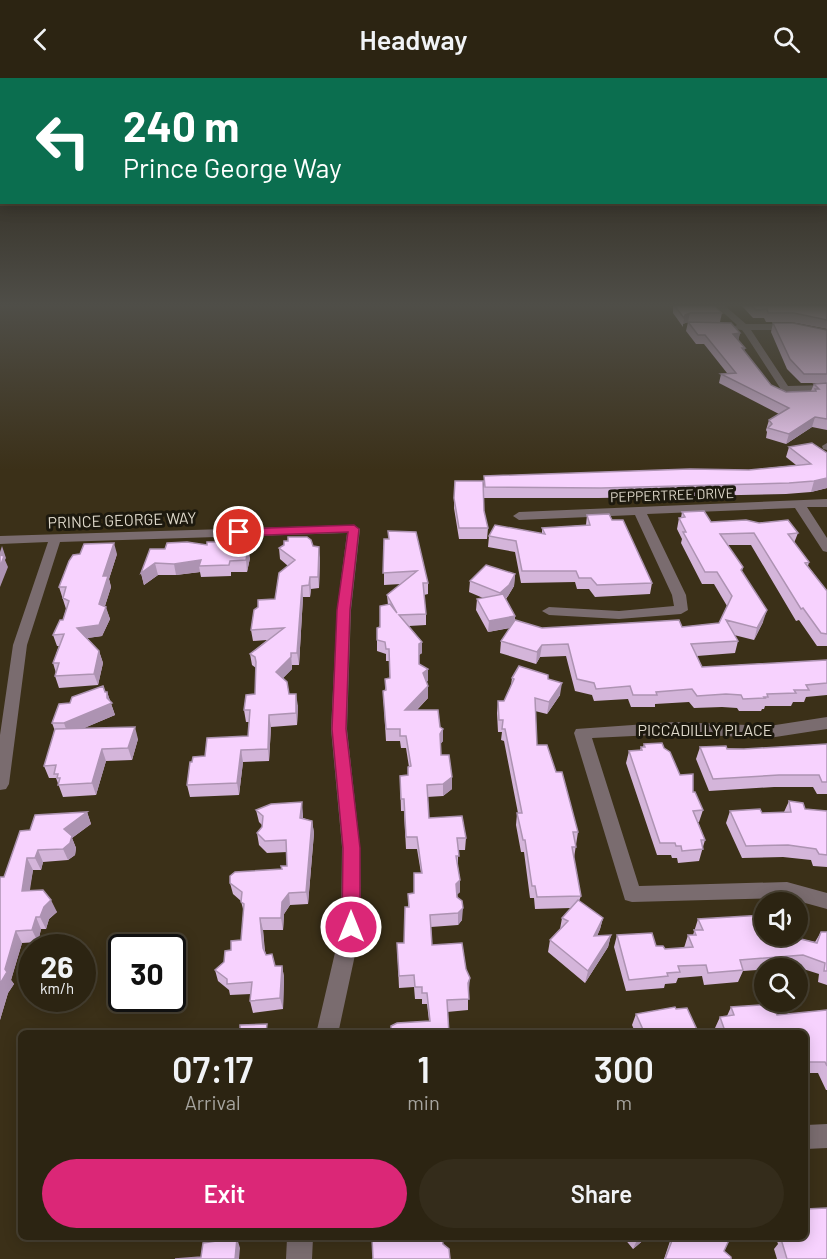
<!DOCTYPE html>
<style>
:root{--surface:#2c2412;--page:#342c1b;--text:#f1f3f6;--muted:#a6a49f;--line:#484132;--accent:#db2777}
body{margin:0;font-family:Barlow,sans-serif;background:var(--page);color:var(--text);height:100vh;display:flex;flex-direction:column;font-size:22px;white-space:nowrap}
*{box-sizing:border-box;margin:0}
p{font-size:20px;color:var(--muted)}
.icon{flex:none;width:33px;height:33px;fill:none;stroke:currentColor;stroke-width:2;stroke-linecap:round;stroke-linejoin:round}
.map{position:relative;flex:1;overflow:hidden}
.drawer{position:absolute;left:18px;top:952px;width:790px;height:210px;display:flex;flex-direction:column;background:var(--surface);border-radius:9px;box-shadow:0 3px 15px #0003,0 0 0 2px var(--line)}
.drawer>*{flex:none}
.guide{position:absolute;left:0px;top:0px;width:828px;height:126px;box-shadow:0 3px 15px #0003,0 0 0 2px var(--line);background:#0b6e4f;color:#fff;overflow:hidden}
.controls{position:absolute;left:754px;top:814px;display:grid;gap:12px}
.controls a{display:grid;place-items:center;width:54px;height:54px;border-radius:50%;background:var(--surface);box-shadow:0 3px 15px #0003,0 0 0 2px var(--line);font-size:30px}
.speed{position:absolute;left:18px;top:856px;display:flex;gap:12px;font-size:30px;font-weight:700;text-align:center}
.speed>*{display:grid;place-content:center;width:78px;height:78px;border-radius:50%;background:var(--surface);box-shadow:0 3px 15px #0003,0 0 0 2px var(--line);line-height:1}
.speed small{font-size:15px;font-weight:400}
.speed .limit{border:3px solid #111;border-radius:9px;background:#fff;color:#111}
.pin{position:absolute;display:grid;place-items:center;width:51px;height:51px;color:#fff;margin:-26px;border:3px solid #fff;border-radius:50%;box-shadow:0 2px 6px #0007}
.me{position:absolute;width:66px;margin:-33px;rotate:0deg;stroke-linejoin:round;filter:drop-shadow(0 0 4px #0008)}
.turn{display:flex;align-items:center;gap:21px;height:126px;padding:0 24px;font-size:27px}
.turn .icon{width:78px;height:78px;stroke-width:2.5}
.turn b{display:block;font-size:42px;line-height:51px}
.eta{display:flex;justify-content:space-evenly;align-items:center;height:102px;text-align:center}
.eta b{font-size:36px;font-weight:600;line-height:42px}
.button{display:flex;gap:12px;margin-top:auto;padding:12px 24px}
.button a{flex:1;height:69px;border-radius:36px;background:var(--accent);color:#fff;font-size:24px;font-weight:600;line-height:69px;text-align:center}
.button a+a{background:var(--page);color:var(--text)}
header{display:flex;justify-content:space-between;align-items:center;height:78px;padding:0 24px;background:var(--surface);font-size:27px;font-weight:600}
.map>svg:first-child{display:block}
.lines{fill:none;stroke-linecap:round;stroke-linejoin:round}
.minor{fill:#7a6c6f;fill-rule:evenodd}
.wall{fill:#d4b5da}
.shaded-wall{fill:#ad93b2}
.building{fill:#f7d2fe;stroke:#ad93b2;stroke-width:1.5}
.route{fill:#db2777;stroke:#8e194d;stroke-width:1.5}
.labels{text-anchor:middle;stroke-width:6;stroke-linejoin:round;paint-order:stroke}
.far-street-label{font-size:14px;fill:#ded8ca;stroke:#1d190e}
.street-label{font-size:16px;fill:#ded8ca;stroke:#1d190e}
</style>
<header><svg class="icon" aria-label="back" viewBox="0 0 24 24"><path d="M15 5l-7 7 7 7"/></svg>Headway<svg class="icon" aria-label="search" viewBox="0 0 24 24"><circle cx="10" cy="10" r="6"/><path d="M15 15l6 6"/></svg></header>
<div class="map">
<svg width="827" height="1181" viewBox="0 0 827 1181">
<rect width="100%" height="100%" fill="#3b3018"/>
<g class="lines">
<path class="minor" d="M 715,227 L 724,227 L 746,246 L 791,246 L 827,253 L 827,259 L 791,252 L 751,252 L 788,308 L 827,307 L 827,313 L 782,313 L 745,256 L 742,252 L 735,251 L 734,249 L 737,247 Z
M 827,365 L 827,372 L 823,371 L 822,368 Z
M 827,421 L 827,429 L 807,429 L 827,460 L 827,474 L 823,473 L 795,430 L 647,436 L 686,517 L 688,532 L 681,536 L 619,541 L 549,537 L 542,533 L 549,529 L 619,533 L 674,528 L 672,517 L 635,437 L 519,442 L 513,438 L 519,434 Z
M 354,447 L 360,451 L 351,532 L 347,651 L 360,769 L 361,849 L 338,956 L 316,956 L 341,849 L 342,769 L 331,651 L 337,532 L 347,455 L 60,464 L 27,567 L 9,706 L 6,711 L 0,712 L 0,657 L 13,567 L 48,464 L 0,466 L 0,458 Z
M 827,639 L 827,651 L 769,660 L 675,656 L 592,660 L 639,808 L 787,804 L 827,815 L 827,831 L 787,820 L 632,824 L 625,822 L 574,655 L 576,651 L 675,644 L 769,648 Z
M 827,1046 L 827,1070 L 806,1071 L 806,1047 Z
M 287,1160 L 313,1160 L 312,1181 L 286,1181 Z"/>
</g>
<path class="wall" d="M 673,227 L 714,227 L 722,235 L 720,244 L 688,244 L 683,246 L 683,249 L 673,235 Z
M 735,227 L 827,227 L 827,251 L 791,244 L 766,244 L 764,240 L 753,240 L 742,228 L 737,228 Z
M 688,244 L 740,255 L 738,262 L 745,270 L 744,273 L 771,307 L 786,314 L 811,313 L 814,306 L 820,305 L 801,305 L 787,291 L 771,254 L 773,245 L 827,252 L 827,352 L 812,349 L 786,366 L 766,360 L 767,354 L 766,352 L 769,342 L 779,336 L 719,305 L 721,296 L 727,295 L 704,266 L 696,266 L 686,253 Z
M 789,369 L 827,375 L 827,410 L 811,414 L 786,416 L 599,420 L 484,420 L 484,398 L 749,392 L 796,387 L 786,379 Z
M 455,403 L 484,433 L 488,450 L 487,461 L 459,461 L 454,430 Z
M 682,434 L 711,444 L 798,455 L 794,465 L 809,484 L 808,488 L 827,513 L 827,568 L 817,568 L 799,542 L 796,543 L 751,467 L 727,467 L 743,489 L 742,493 L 763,544 L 754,562 L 734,557 L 738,563 L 735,575 L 697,578 L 702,589 L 827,582 L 827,617 L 806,619 L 804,624 L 793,624 L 791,628 L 765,628 L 764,631 L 762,631 L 761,633 L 739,633 L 737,630 L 722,629 L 694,630 L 689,624 L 655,626 L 655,629 L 631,629 L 628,621 L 594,623 L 592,617 L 575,613 L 566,578 L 540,579 L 536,586 L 500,575 L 501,563 L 510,550 L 488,554 L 476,532 L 477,521 L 483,520 L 469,514 L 470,503 L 515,496 L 514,508 L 508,518 L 506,521 L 515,538 L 515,542 L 542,550 L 682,549 L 719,545 L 727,528 L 714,506 L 702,506 L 681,465 L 682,461 L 677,451 L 679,440 L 681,440 Z
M 587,437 L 652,505 L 650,516 L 595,519 L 589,511 L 577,511 L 575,504 L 521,505 L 515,474 L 488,469 L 489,458 L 542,455 L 542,450 L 586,447 Z
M 384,461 L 428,505 L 428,516 L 424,517 L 426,536 L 426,547 L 409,548 L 422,564 L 422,575 L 419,577 L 419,586 L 428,602 L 427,604 L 428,608 L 428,620 L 417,632 L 440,649 L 443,663 L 440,666 L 441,677 L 452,711 L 443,718 L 427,719 L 429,740 L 466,760 L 465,772 L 458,772 L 458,789 L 460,802 L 460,814 L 457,816 L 462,842 L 458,847 L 431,849 L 432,867 L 469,912 L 468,913 L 468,932 L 447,934 L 449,956 L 429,943 L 427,926 L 422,926 L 422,921 L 415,921 L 414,909 L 399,910 L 397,865 L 404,865 L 408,829 L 408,816 L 414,815 L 421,795 L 417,771 L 406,771 L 404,733 L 401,733 L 400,698 L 408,697 L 409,689 L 406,670 L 401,670 L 400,663 L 386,663 L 383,613 L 385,613 L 385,601 L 390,600 L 389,583 L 386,583 L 386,576 L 377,573 L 377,550 L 380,549 L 388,527 L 387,517 L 401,506 L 384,507 Z
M 207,467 L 233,469 L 250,480 L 247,494 L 231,494 L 231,498 L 201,499 L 200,494 L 176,497 L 158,497 L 144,507 L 141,495 L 165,471 Z
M 313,468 L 320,480 L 319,510 L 311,511 L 310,519 L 303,519 L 299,587 L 292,587 L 292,591 L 283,600 L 289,616 L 298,628 L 297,647 L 271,649 L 269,683 L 243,684 L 239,717 L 190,719 L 187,707 L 192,684 L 248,658 L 249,644 L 246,644 L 244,632 L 255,616 L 256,590 L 252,587 L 250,576 L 267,562 L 253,563 L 251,552 L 275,521 L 288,488 L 280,481 L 279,470 Z
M 117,476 L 109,501 L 111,509 L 105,528 L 110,541 L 102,558 L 87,560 L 99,573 L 103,585 L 98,607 L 59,610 L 55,598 L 56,595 L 53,585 L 59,568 L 57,568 L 53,557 L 63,542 L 66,531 L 59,509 Z
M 512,600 L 548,601 L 560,617 L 547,636 L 535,633 L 537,667 L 556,694 L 578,754 L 574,780 L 581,818 L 579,823 L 603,840 L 600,851 L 597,858 L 611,857 L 608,869 L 585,905 L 548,874 L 550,862 L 560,851 L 562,840 L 571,830 L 535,831 L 534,820 L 530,820 L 524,774 L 521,774 L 516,747 L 517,735 L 518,735 L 504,663 L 501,662 L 502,654 L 498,654 L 497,635 L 498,623 L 504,623 L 511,607 Z
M 105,614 L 107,614 L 115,637 L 84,650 L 138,661 L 132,682 L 106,683 L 96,717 L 63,719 L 56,700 L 49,700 L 44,688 L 55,653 L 52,645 L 70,625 Z
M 644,666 L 664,670 L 680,697 L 693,714 L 703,732 L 699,744 L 698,744 L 705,762 L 699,783 L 678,785 L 677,780 L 672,780 L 671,777 L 657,777 L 626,685 L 629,673 L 640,672 L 641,669 L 643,669 Z
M 827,666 L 827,716 L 817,716 L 813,709 L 774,709 L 709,713 L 696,681 L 700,669 L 744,671 Z
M 789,723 L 805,731 L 827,733 L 827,789 L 813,788 L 811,782 L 783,779 L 742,780 L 726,745 L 730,733 L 762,735 L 784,734 Z
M 256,732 L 303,736 L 303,740 L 312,743 L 314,755 L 308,826 L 290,827 L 284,836 L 283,852 L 263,852 L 265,873 L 266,877 L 275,888 L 282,888 L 284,899 L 283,931 L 253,935 L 250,923 L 251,916 L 230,917 L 229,912 L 218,903 L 215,892 L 224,884 L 231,872 L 241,862 L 244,835 L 241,823 L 233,816 L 230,805 L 282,791 L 287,788 L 287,774 L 267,775 L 259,767 L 257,755 L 262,749 L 262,747 L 259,744 Z
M 87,734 L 91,746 L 72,760 L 76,770 L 75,777 L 68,782 L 43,784 L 41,792 L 33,792 L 29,813 L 57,834 L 49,841 L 46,851 L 41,851 L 38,864 L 22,865 L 11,902 L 14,906 L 8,915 L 0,942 L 0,799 L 4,799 L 30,752 Z
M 698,841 L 765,858 L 797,860 L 815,864 L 821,854 L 827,854 L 827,907 L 818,904 L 819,896 L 797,889 L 743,893 L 738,904 L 704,907 L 702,898 L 678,900 L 676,905 L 665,906 L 664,910 L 626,913 L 614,869 L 617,857 L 665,871 L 684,870 L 688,857 L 693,857 Z
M 731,929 L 777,937 L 827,932 L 827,1012 L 826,1012 L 818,995 L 806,995 L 806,956 L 717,956 L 715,950 L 720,939 L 727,938 Z
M 676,931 L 699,956 L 636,956 L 632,947 L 636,936 Z
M 624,1160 L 646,1160 L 633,1171 Z
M 671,1160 L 730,1160 L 724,1173 L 731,1181 L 664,1181 Z
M 780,1160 L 806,1160 L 827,1181 L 777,1181 L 774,1171 L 778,1166 L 777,1163 Z"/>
<path class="shaded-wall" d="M 690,235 L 688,244 L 683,246 L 685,237 Z
M 740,255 L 738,264 L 733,256 Z
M 815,339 L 812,349 L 786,366 L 789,356 Z
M 827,400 L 827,410 L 811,414 L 814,403 Z
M 114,465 L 117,476 L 109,501 L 111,509 L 102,537 L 99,526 L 103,498 Z
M 2,468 L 6,480 L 5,482 L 8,489 L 0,509 L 0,474 Z
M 248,469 L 250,480 L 247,494 L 246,482 Z
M 319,469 L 320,480 L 319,510 L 318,499 Z
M 201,482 L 199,488 L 200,494 L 176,497 L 174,486 Z
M 155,485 L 158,497 L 144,507 L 141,495 Z
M 515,496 L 514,508 L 508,518 L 499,526 L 500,515 Z
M 310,499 L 311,511 L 310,519 L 309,507 Z
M 302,508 L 303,519 L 299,587 L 297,575 Z
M 106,529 L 110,541 L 102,558 L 81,561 L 77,550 Z
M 767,532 L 763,544 L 754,562 L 757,550 Z
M 515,538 L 514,549 L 488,554 L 489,543 Z
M 422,564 L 422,575 L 419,577 L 419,566 Z
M 542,567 L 540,579 L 536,586 L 537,574 Z
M 99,573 L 103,585 L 98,607 L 94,596 Z
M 291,575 L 292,591 L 277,606 L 276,594 Z
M 428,591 L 428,602 L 423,606 L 423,595 Z
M 562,605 L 560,617 L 547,636 L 549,624 Z
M 428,608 L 428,620 L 405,644 L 405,632 Z
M 107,614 L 115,637 L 68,657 L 64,645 L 107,619 Z
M 296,616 L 298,628 L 297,647 L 296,635 Z
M 269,637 L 271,649 L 269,683 L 268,671 Z
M 135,649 L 138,661 L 132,682 L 128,670 Z
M 443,651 L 443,663 L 439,668 L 440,656 Z
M 102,671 L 106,683 L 96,717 L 92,705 Z
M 241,672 L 243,684 L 239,717 L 237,705 Z
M 452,699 L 452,711 L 443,718 L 443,706 Z
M 302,724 L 303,736 L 302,752 L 300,740 Z
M 87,734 L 91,746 L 72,760 L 76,770 L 75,777 L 68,782 L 63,771 L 64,751 Z
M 312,743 L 314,755 L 308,826 L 306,814 Z
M 38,772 L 43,784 L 41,792 L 35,780 Z
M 27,780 L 33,792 L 28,825 L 22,813 Z
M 460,802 L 460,814 L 456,818 L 456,806 Z
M 289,815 L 290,827 L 284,836 L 283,852 L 281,840 L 282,824 Z
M 51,822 L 57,834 L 49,841 L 46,851 L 40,839 L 44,829 Z
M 463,830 L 462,842 L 458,847 L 458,835 Z
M 36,839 L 41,851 L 38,864 L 32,852 Z
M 260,840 L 263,852 L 265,881 L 263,870 Z
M 603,840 L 600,851 L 592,870 L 594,858 Z
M 16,853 L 22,865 L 11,902 L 14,906 L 8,915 L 0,942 L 0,908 Z
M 611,857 L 608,869 L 585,905 L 588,893 Z
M 282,888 L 284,899 L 283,931 L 280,920 Z
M 470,900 L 469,912 L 467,916 L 468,905 Z
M 237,1160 L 240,1170 L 239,1181 L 235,1181 Z
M 640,1160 L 646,1160 L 633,1171 L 637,1162 Z"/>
<path class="building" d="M 674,227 L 714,227 L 722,235 L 690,235 L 685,237 L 684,240 Z
M 751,227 L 827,227 L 827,242 L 794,235 L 768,235 L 767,231 L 756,232 Z
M 688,244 L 731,245 L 740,255 L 733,256 L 745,270 L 742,270 L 771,307 L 786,314 L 816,313 L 815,311 L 819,311 L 814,306 L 827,305 L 827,341 L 815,339 L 789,356 L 768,350 L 772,346 L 769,342 L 789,330 L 721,296 L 736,295 L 705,257 L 698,257 Z
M 773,245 L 793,245 L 827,252 L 827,296 L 804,296 L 790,281 Z
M 812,365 L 827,375 L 827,400 L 814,403 L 789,405 L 601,410 L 485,409 L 484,398 L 690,391 L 749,392 L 811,386 L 789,369 Z
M 455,403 L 483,403 L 484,433 L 488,450 L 459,450 L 454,420 Z
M 704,433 L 711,444 L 746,442 L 759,445 L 788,442 L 798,455 L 788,456 L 809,484 L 805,485 L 827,513 L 827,556 L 821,555 L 803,530 L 801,531 L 754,455 L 720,456 L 743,489 L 741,492 L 767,532 L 757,550 L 726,542 L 738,563 L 691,566 L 702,589 L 827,582 L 827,605 L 806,607 L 809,612 L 794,612 L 796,615 L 767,616 L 768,619 L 764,619 L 765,620 L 743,621 L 741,617 L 726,616 L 697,618 L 692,611 L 656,614 L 657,617 L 633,617 L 630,608 L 596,611 L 594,605 L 577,601 L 568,566 L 542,567 L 537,574 L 501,563 L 515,542 L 542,550 L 679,542 L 682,549 L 719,545 L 732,518 L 717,494 L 705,494 L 683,454 L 686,454 L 679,440 L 685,439 L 682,434 Z
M 609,436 L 612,442 L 623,442 L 652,505 L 597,507 L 591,500 L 579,500 L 576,493 L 522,493 L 516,463 L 489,458 L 495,447 L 545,456 L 542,450 L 590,447 L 587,437 Z
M 388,453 L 416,454 L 428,505 L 423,505 L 426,536 L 399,537 L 422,564 L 419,566 L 419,586 L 428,591 L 423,595 L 428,608 L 405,632 L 438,632 L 440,649 L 443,651 L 440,656 L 441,677 L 449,677 L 452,699 L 443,706 L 427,707 L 429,740 L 462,738 L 466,760 L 457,760 L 459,778 L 456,778 L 460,802 L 456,806 L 457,819 L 462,823 L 463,830 L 458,835 L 430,837 L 432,867 L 462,865 L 466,891 L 470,900 L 468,905 L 469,921 L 447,922 L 449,956 L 391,956 L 391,948 L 397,945 L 430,943 L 427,915 L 422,915 L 422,909 L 415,909 L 414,897 L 399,898 L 397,865 L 404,865 L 405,829 L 409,829 L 408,816 L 414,815 L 414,795 L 422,795 L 417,759 L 406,759 L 404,721 L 401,721 L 400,698 L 408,697 L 408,689 L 411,688 L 406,658 L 400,658 L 400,651 L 386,651 L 383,613 L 386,612 L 385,601 L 390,600 L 389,571 L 386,571 L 385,564 L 377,562 L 377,550 L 380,549 L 380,528 L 390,526 L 397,535 L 387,517 L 417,493 L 383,495 L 384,461 L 389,461 Z
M 288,459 L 307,459 L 311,462 L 313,468 L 319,469 L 318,499 L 310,499 L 309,507 L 302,508 L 297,575 L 291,575 L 291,579 L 276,594 L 287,604 L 289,616 L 296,616 L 296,635 L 269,637 L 268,671 L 241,672 L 237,705 L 187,707 L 190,684 L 192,684 L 193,679 L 205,678 L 207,660 L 248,658 L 250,632 L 244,632 L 246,617 L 255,616 L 256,584 L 255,579 L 250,576 L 284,550 L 251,552 L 254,532 L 258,529 L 258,522 L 275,521 L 279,495 L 295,482 L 279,470 L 284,467 L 284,463 L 288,463 Z
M 187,464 L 207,467 L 207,464 L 232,464 L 233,469 L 248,469 L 246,482 L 230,483 L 229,487 L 199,488 L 201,482 L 174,486 L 155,485 L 141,495 L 150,471 L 165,471 L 167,465 Z
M 114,465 L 103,498 L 108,498 L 99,526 L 106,529 L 99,547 L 77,550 L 99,573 L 94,596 L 55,598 L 59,585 L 53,585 L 64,556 L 53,557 L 60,542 L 63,542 L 69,523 L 63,520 L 66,509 L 59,509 L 69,483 L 73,477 L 80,476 L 84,466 Z
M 0,477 L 4,478 L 0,489 Z
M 486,487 L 515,496 L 509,507 L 500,515 L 470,503 Z
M 503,516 L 515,538 L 489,543 L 477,521 Z
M 519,588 L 548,597 L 548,601 L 562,605 L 549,624 L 535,620 L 537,667 L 547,667 L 556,694 L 562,694 L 578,754 L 573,754 L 576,769 L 572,769 L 581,818 L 537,819 L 535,808 L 532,808 L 525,762 L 523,762 L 517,735 L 522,735 L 505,651 L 502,651 L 503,642 L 499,642 L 498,623 L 504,623 L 514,601 L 512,600 Z
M 103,608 L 105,614 L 107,614 L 107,620 L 112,625 L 64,645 L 52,645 L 59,626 L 70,625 L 72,619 Z
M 135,649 L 128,670 L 102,671 L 92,705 L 58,707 L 60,700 L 57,700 L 58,696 L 54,696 L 56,687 L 44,688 L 55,651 Z
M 662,665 L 664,670 L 670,674 L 680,697 L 693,696 L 693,714 L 695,714 L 703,732 L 693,733 L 705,762 L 701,762 L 703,771 L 682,773 L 681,768 L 676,768 L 675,765 L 660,765 L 629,673 L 642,672 L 641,669 L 645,669 L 644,666 Z
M 827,666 L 827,704 L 822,704 L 819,697 L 779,697 L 713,701 L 700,669 L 726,668 L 727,671 L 744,671 Z
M 789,723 L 803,725 L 805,731 L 827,733 L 827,777 L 819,776 L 816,771 L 788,767 L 746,768 L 730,733 L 760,731 L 762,735 L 791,734 Z
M 302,724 L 300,740 L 312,743 L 306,814 L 289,815 L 282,824 L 281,840 L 260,840 L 263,870 L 266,877 L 272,876 L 275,888 L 282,888 L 280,920 L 250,923 L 252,904 L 227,906 L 227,901 L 215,892 L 224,884 L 225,873 L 231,872 L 231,863 L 241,862 L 244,826 L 241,824 L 242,814 L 230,805 L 230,798 L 235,794 L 282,791 L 281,788 L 287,788 L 286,762 L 265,763 L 257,755 L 262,749 L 263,738 L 256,732 L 271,726 Z
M 87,734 L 64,751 L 72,758 L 70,765 L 63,771 L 38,772 L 35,780 L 27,780 L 22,813 L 43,812 L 51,822 L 44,829 L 40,839 L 36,839 L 32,852 L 16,853 L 5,891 L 7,894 L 1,904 L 0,908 L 0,799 L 4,799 L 20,753 L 30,752 L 35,737 Z
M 578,822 L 603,840 L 594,858 L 611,857 L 588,893 L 550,862 L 568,843 L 562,840 Z
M 765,837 L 765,858 L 796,858 L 797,860 L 817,865 L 821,854 L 827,854 L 827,893 L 824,893 L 825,885 L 803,877 L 740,882 L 743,892 L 708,895 L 706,887 L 678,888 L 680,894 L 667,895 L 668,898 L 629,902 L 617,857 L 652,855 L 656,868 L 663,868 L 665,871 L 693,869 L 688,857 L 696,857 L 694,852 L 703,852 L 698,841 Z
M 773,926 L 777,937 L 827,932 L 827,988 L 825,984 L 806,984 L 806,956 L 726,956 L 720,939 L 734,937 L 731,929 Z
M 675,929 L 676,931 L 687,930 L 699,956 L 645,956 L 636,936 Z
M 267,946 L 266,956 L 240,956 L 240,947 Z
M 827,1130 L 827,1181 L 787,1181 L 781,1161 L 786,1161 L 786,1160 L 806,1160 L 806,1131 Z
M 237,1160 L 235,1181 L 175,1181 L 201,1179 L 203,1165 Z
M 372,1160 L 442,1161 L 443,1166 L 449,1171 L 450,1181 L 373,1181 Z
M 673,1160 L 730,1160 L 724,1173 L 731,1179 L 731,1181 L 665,1181 Z"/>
<linearGradient id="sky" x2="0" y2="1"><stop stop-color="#201a0d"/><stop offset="0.58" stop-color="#4f4e48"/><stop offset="1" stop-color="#4f4e48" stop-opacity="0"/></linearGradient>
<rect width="827" height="392" fill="url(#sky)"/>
<path class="route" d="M 354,447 L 359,451 L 350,532 L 346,651 L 360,770 L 360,849 L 357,854 L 351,857 L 344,854 L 342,849 L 343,770 L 332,651 L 337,532 L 348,454 L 239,458 L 233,454 L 239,451 Z"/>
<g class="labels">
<g class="far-street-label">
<text transform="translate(672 417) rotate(-2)" y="5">PEPPERTREE DRIVE</text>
</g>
<g class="street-label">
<text transform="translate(122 442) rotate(-2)" y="6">PRINCE GEORGE WAY</text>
<text x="705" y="658">PICCADILLY PLACE</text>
</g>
</g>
</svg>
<div class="controls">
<a><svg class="icon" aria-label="sound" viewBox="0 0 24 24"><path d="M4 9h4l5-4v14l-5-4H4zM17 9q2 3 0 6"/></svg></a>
<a><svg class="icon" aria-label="search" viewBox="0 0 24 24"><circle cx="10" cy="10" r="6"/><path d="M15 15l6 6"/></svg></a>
</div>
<div class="speed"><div>26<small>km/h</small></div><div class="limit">30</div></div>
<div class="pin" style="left:239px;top:454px;background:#d93025"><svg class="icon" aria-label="arrive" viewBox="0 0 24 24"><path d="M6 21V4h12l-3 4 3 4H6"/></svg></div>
<svg class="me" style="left:351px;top:849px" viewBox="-20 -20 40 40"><circle r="17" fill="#db2777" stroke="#fff" stroke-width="3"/><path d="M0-11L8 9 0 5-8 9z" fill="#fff"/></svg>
<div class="guide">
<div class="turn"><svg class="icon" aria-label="left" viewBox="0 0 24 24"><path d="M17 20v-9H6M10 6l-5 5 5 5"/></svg><div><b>240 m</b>Prince George Way</div></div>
</div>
<section class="drawer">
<div class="eta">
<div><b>07:17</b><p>Arrival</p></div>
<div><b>1</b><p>min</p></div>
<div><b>300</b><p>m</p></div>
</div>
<div class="button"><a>Exit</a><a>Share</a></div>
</section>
</div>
